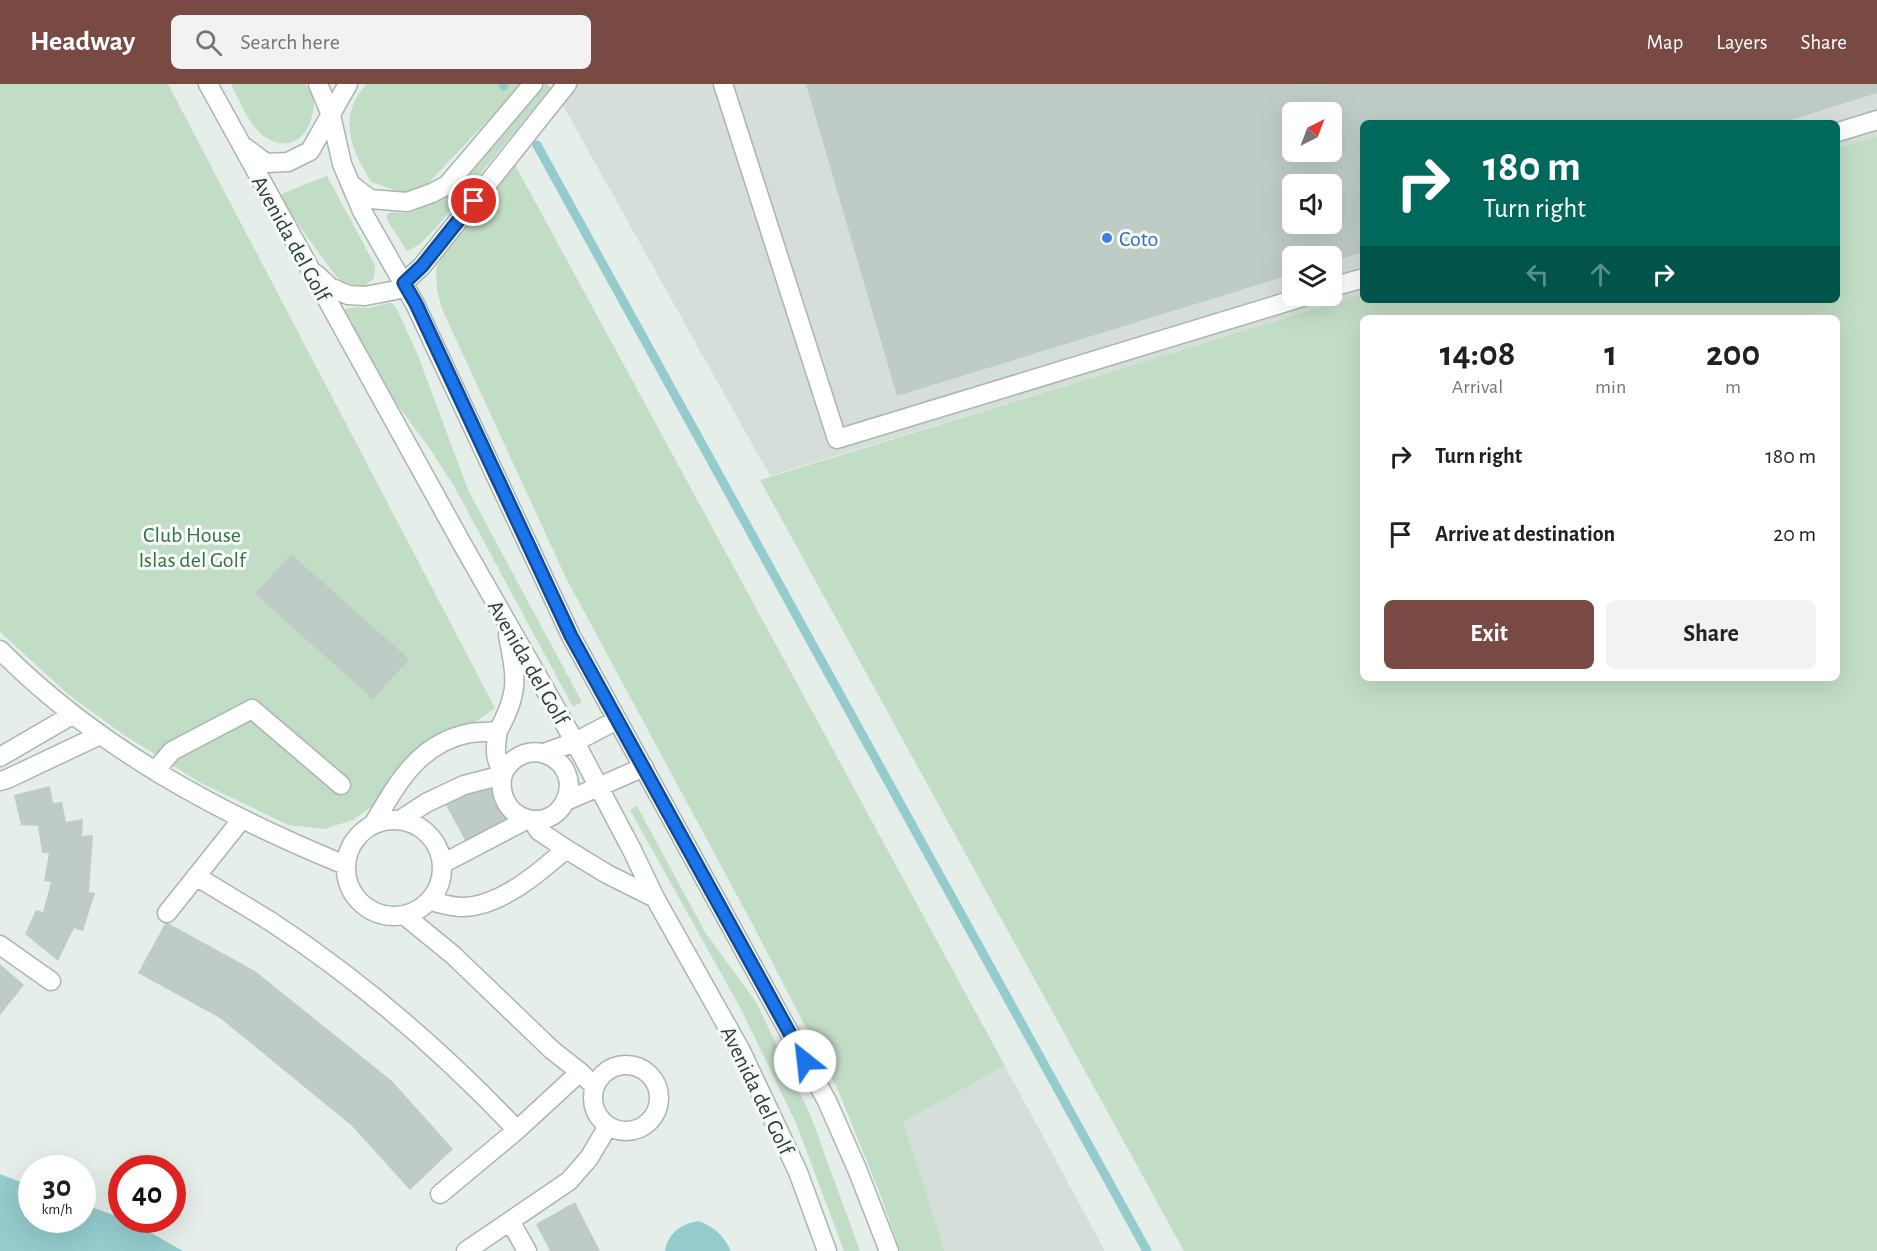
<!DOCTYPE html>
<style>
:root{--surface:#fff;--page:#f2f2f2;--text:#202124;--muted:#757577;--accent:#794a44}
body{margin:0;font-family:"Alegreya Sans",sans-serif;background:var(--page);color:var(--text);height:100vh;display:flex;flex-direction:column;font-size:22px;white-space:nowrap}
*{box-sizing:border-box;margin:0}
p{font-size:20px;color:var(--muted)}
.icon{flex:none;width:33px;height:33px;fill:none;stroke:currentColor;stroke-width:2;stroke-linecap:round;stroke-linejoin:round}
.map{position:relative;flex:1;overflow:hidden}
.sheet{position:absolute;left:1360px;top:231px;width:480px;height:366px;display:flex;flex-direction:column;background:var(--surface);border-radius:9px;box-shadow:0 6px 24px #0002}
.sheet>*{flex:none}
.hud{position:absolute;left:1360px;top:36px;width:480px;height:183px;border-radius:9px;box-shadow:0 6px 24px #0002;background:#00695c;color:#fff;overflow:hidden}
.needle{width:39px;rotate:42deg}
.controls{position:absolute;left:1282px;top:18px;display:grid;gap:12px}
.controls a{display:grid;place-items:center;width:60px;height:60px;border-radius:9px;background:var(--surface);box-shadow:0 6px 24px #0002;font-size:30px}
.speed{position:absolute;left:18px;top:1071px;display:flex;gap:12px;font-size:30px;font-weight:700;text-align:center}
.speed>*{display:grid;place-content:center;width:78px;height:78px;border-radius:50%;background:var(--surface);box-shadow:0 6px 24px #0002;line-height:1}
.speed small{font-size:15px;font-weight:400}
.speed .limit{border:9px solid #d22;background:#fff;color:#111}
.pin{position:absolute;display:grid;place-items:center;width:51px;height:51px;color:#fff;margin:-26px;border:3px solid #fff;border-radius:50%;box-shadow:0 2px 6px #0007}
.me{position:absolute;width:66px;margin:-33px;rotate:331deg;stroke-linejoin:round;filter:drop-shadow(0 0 4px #0008)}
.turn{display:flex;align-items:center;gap:21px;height:126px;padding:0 24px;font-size:27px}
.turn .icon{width:78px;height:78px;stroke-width:2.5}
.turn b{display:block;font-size:42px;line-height:51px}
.lanes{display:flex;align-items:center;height:57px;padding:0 24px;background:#0003;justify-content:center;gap:30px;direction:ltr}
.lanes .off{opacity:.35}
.eta{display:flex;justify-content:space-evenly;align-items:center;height:102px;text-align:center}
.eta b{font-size:36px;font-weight:700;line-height:42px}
.button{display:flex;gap:12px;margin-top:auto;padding:12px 24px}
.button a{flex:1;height:69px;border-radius:9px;background:var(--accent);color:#fff;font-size:24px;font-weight:700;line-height:69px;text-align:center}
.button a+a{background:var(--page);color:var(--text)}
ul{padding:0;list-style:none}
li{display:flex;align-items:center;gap:18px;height:78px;padding:0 24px}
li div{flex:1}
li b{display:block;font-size:22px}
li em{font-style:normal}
header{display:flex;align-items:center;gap:36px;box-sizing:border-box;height:84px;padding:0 30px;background:var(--accent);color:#fff}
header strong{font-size:28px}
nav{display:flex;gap:33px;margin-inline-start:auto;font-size:21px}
.search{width:420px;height:54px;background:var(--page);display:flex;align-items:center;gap:15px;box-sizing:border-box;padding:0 21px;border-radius:9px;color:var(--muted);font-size:22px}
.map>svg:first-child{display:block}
.built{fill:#d5ded9;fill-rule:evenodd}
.green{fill:#c2ddc6;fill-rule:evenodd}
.water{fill:#94cbcd}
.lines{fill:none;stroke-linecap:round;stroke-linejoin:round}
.stream{stroke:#94cbcd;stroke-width:9}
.building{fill:#bfccc5;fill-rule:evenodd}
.minor-casing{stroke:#a9b6b0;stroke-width:21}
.minor{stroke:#fff;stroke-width:18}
.route-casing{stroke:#114b97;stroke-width:15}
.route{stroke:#1a73e8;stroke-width:10}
.shop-dot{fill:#3f7fe0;stroke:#f7faf8;stroke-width:2}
.labels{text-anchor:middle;stroke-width:6;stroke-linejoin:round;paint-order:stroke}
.street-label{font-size:22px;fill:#273f36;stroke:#f7faf8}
.shop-label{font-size:22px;fill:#366cbe;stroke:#f7faf8;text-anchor:start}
.park-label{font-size:22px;fill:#347245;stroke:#f7faf8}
</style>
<header>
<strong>Headway</strong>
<div class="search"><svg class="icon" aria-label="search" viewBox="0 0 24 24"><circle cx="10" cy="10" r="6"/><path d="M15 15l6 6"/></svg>Search here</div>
<nav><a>Map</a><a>Layers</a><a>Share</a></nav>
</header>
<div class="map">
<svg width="1877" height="1167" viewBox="0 0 1877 1167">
<rect width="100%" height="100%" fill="#e6eeea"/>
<path class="built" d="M 551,0 L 1877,0 L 1877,52 L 1838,64 L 1838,39 L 1364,39 L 1363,210 L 770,392 ZM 1293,28 L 1332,28 L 1332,68 L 1293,68 ZM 1293,100 L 1332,100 L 1332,140 L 1293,140 ZM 1293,172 L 1332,172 L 1332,212 L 1293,212 Z
M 1005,982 L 1105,1167 L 945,1167 L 903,1038 Z"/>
<path class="green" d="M 0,0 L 168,0 L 495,624 L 385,704 L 371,723 L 353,736 L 324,745 L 288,741 L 199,698 L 121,649 L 69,611 L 0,548 Z
M 231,0 L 305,0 C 308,4 311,8 313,12 C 315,19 313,29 311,36 C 303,61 280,67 260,49 C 247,36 239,16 231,0 Z
M 366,0 L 522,0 L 421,107 L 400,108 L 371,98 C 356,72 341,47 355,16 C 358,10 363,5 366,0 Z
M 538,0 L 547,0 L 551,4 L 435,145 L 419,161 L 407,167 L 387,136 L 387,130 C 395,126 404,131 412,128 C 423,125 433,117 443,110 Z
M 1877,52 L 1877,1167 L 1184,1167 L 760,396 L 1363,210 L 1364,216 L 1838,216 L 1838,64 ZM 1364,234 L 1838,234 L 1838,594 L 1364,594 Z
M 513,77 L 1005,982 L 903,1038 L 945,1167 L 900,1167 L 880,1110 L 838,1006 L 754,843 L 566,494 L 442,225 L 437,206 L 436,185 L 446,163 Z
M 327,92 L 375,181 L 374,194 L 364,203 L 344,199 L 335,191 L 292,132 L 283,123 L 279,116 L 281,110 Z
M 388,219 L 392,219 L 397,225 L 419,274 L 468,406 L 582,618 L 573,623 L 454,402 L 426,359 L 389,310 L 344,230 L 345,225 L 356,223 L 369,224 Z
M 637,722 L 705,848 L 756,918 L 810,1030 L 860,1167 L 844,1167 L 796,1039 L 742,927 L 630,726 Z"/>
<path class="water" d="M 0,1090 L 31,1102 L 32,1136 L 82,1136 L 83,1120 L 132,1138 L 183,1167 L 0,1167 Z
M 698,1137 C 715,1143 723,1151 731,1167 L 665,1167 C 668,1149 681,1140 698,1137 Z"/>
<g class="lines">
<path class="stream" d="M 503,0 L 504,2
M 537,61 L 1147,1167"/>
</g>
<path class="building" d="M 806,0 L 1877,0 L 1877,9 L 1781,39 L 1364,39 L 1364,168 L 1332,178 L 1332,172 L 1293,172 L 1293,190 L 897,312 ZM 1293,28 L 1332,28 L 1332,68 L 1293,68 ZM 1293,100 L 1332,100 L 1332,140 L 1293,140 Z
M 291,470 L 409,575 L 373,615 L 255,510 Z
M 489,699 L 510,738 L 467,760 L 446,721 Z
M 50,702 L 53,719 L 62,718 L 66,738 L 83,735 L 82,752 L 93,751 L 89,808 L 95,809 L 83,847 L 74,844 L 58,877 L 25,850 L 36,826 L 43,828 L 51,798 L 44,797 L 49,769 L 42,769 L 38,742 L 21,741 L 14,711 Z
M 166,838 L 255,887 L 392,997 L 453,1065 L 410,1106 L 352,1042 L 220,934 L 138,889 Z
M 0,880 L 24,901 L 0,931 Z
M 575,1118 L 600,1167 L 550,1167 L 536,1140 Z"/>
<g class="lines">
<defs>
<path id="minor" d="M 208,0 L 461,458 L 575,658 L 632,766 L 655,814 L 741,967 L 798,1088 L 827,1167
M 318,0 L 331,31 L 342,80 L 362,127 L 415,220 L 571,552 L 827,1017 L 857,1085 L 889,1167
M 723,0 L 837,355 L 1306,212
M 1838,48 L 1877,36
M 246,64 L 266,79 L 288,78 L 310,67 L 348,0
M 353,102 L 370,115 L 407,118 L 432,109 L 447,101 L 533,0
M 316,190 L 330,203 L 348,211 L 365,212 L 396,206 L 422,182 L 567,0
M 1332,203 L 1364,194
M 0,566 C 96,663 220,730 345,781
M 498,647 C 495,664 494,674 503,689 C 492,735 550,754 566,715 C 582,676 526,647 503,689
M 544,669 L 575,658 L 617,636
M 0,673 L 72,631
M 155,687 L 172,667 L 252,625 L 341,701
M 0,697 L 7,695 L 100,651
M 566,717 L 644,683
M346 784a48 48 0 1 1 96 0a48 48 0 1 1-96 0Z
M 400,736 L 426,719 L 464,701 L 503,691
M 532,736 L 539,747 L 566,765
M 374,739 C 398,698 419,659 470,649 C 479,648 489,648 498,647 C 520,607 516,594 508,551
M 442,780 L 528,735
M 196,792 C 220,807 246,822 270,837 C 360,896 443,968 517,1046
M 430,817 C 440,819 451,823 462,823 C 499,823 539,789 566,765 L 607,790 L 655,814
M 167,829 L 242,735
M 404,831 L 453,871 L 552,966 L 580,988 L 595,1003
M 0,861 L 51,897
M593 1014a33 33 0 1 1 66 0a33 33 0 1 1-66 0Z
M 440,1110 L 517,1046 L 580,988
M 510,1137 L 527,1167
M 466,1167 L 569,1097 L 589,1074 L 608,1042"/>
</defs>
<use href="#minor" class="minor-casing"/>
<use href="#minor" class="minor"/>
</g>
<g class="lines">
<defs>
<path id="route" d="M 474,117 L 422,182 L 404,199 L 416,220 L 571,552 L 805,977"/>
</defs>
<use href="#route" class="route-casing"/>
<use href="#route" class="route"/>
</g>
<circle class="shop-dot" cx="1107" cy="154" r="6"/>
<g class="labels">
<g class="street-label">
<text transform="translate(292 154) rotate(61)" y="8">Avenida del Golf</text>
<text transform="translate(529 578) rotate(60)" y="8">Avenida del Golf</text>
<text transform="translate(758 1006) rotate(64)" y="8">Avenida del Golf</text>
</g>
<g class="shop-label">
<text x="1119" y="162">Coto</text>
</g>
<g class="park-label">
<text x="192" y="458">Club House<tspan x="192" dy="25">Islas del Golf</tspan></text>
</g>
</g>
</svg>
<div class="controls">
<a><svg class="needle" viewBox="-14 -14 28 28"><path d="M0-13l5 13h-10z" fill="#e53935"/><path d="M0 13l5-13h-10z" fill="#757577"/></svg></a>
<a><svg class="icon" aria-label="sound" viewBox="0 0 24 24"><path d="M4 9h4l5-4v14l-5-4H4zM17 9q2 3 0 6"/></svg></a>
<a><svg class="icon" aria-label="layers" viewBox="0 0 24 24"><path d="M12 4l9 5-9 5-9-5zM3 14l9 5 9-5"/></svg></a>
</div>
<div class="speed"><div>30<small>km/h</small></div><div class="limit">40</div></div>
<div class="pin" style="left:474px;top:117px;background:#d93025"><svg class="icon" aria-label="arrive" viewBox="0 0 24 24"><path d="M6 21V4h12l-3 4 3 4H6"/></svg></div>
<svg class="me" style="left:805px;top:977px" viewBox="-20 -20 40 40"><circle r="19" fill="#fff"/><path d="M0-13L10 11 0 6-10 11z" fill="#1a73e8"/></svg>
<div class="hud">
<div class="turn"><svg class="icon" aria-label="right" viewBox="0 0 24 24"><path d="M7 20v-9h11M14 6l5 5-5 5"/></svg><div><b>180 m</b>Turn right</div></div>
<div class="lanes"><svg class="icon off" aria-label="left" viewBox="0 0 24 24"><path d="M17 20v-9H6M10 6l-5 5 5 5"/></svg><svg class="icon off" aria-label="ahead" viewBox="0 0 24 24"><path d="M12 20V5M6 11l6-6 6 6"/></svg><svg class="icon" aria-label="right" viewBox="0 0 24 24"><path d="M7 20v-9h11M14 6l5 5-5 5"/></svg></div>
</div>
<section class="sheet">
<div class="eta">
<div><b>14:08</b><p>Arrival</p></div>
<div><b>1</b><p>min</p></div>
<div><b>200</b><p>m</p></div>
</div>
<ul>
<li><svg class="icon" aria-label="right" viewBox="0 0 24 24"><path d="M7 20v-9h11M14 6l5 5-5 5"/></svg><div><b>Turn right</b></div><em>180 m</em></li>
<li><svg class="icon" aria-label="arrive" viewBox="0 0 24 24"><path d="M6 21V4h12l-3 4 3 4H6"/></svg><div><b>Arrive at destination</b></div><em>20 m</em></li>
</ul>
<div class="button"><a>Exit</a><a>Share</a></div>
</section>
</div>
